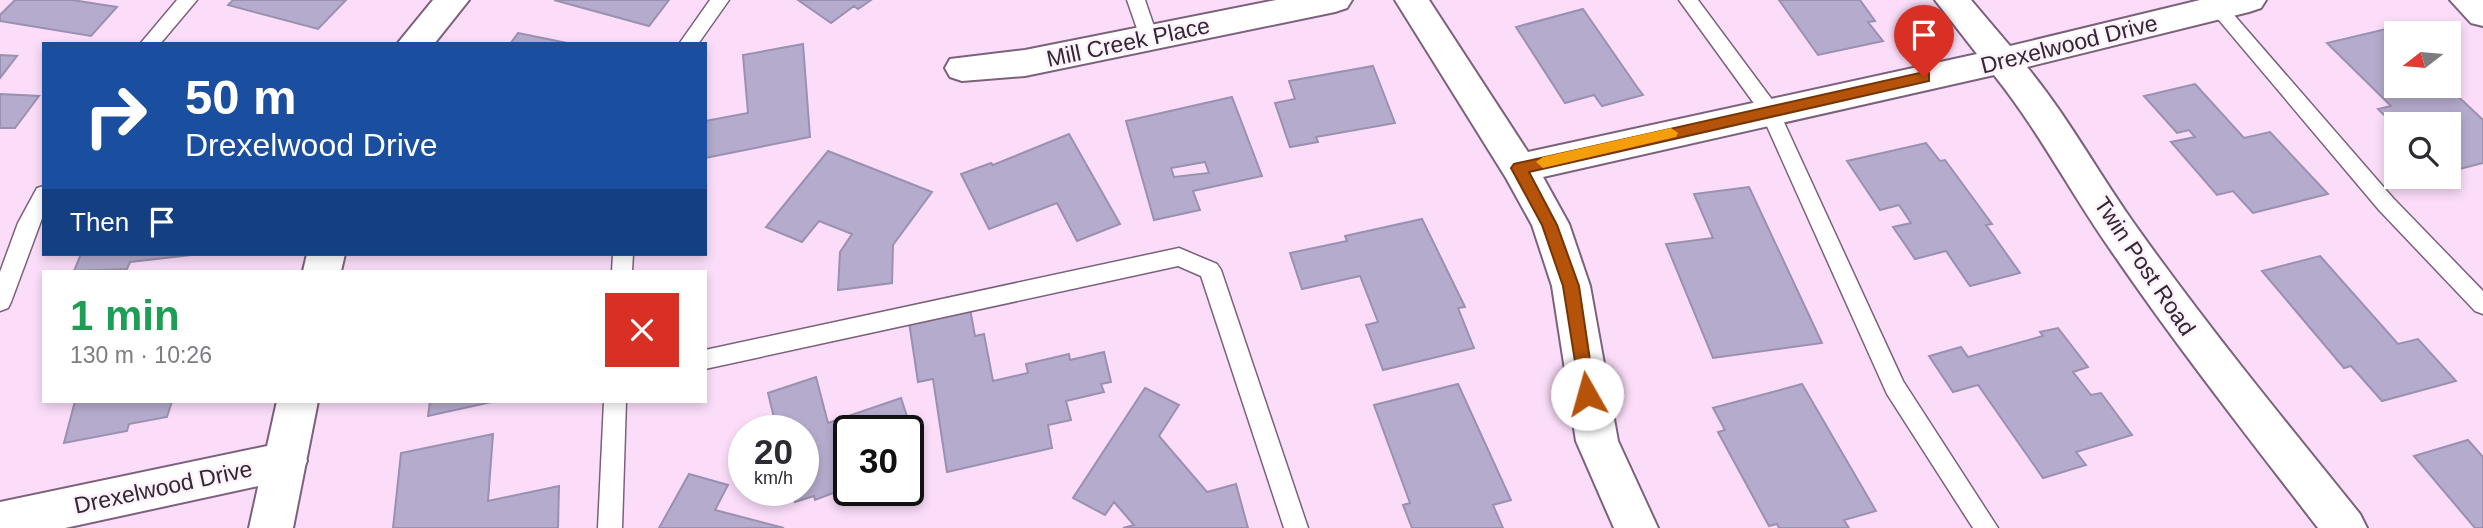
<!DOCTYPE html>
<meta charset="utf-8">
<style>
:root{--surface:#fff;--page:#f2f2f3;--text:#2b2b33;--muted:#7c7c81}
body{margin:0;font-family:Arial,sans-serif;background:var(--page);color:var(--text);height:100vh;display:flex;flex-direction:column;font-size:26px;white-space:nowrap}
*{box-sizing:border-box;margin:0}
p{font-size:23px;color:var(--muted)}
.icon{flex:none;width:38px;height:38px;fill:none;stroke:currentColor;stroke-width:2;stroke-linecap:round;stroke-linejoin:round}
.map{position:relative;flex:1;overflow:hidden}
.details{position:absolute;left:42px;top:270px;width:665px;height:133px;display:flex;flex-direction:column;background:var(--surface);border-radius:0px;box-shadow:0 4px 10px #0003}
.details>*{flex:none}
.top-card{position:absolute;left:42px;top:42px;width:665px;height:214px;border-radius:0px;box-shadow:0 4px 10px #0003;background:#1a4fa0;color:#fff;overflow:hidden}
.needle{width:46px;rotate:254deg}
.tools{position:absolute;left:2384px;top:21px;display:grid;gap:14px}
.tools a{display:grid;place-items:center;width:77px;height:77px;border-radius:0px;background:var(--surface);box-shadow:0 4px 10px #0003;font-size:35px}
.speed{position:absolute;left:728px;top:415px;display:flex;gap:14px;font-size:35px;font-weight:700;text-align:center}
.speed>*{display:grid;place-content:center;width:91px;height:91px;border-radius:50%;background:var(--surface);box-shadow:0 4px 10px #0003;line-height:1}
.speed small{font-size:18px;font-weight:400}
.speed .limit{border:4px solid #111;border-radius:10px;background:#fff;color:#111}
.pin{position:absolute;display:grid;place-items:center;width:60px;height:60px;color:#fff;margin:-72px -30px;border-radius:50% 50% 50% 0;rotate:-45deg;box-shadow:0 0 7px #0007}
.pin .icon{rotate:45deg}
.me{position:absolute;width:77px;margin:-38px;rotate:353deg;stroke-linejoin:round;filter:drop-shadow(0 0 5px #0008)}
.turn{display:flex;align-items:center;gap:24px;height:147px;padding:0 28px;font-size:32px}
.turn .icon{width:91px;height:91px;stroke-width:2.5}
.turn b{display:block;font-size:49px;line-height:60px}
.then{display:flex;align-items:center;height:66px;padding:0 28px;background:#0003;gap:14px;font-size:26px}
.round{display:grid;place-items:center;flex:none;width:74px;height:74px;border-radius:0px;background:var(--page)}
.head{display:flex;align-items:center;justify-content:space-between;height:119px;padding:0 28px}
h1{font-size:42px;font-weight:700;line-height:52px;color:#1e9e55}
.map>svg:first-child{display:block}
.building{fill:#b5abcc;stroke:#9a90b0;stroke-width:2;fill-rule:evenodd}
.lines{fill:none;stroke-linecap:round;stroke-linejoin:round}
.service-casing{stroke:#7b627a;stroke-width:3}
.minor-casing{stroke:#7b627a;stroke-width:4}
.tertiary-casing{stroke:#7b627a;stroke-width:4}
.service{fill:#fff;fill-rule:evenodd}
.minor{fill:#fff;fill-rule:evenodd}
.tertiary{fill:#fff;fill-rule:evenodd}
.route{fill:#b45309;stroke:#753606;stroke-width:2}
.slow{fill:#f59e0b}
.labels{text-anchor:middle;stroke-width:5;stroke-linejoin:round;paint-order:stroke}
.street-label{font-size:23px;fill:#322732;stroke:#fdf1fc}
</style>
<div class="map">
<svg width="2483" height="528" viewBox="0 0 2483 528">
<rect width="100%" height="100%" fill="#fbddf9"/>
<path class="building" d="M 15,0 L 72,0 L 117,7 L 91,36 L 0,21 L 0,15 Z
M 233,0 L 346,0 L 318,29 L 228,5 Z
M 554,0 L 669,0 L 649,26 Z
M 798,0 L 871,0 L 858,9 L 854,6 L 831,23 Z
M 1779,0 L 1860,0 L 1875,21 L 1868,22 L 1883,41 L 1818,55 Z
M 1583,9 L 1637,87 L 1643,95 L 1602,106 L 1594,95 L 1565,103 L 1516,27 Z
M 2386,29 L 2396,38 L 2396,86 L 2447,86 L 2483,120 L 2483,163 L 2448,172 L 2448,124 L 2396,124 L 2396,127 L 2378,109 L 2391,106 L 2327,43 Z
M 518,33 L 567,43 L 569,44 L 510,44 Z
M 803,44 L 810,137 L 705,158 L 705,121 L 748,113 L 743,55 Z
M 0,55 L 17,56 L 0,78 Z
M 1373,66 L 1395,123 L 1316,137 L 1318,142 L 1290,147 L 1275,103 L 1295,99 L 1289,81 Z
M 2195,84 L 2244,138 L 2270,132 L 2328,194 L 2253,213 L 2233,191 L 2217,195 L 2171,142 L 2195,137 L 2189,130 L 2177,133 L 2144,96 Z
M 0,94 L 39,96 L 15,128 L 0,128 Z
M 1232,97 L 1262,176 L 1193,191 L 1200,210 L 1154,220 L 1126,121 ZM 1205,162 L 1209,173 L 1174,177 L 1171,168 Z
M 1069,134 L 1120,224 L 1077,241 L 1057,203 L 989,229 L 961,174 L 991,163 L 993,165 Z
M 1926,143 L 1940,161 L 1945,160 L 1992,224 L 1986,225 L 2020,273 L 1970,286 L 1946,251 L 1915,259 L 1893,227 L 1911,223 L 1899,205 L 1880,210 L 1847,161 Z
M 828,151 L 932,192 L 893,245 L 892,283 L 838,290 L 840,252 L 852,234 L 819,221 L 802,242 L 766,227 Z
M 1749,187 L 1822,343 L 1713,358 L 1666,244 L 1713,238 L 1694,194 Z
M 1422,219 L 1465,307 L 1458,308 L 1474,348 L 1383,370 L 1366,325 L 1378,322 L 1360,276 L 1302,289 L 1290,253 L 1347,241 L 1345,236 Z
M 81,254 L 200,254 L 130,262 L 127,269 L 74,271 Z
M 2320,256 L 2398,344 L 2418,339 L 2456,381 L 2382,401 L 2351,366 L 2344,368 L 2262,271 Z
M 970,309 L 975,336 L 984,334 L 993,381 L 1028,373 L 1026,364 L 1069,354 L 1070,360 L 1104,352 L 1111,382 L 1101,384 L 1104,392 L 1066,401 L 1071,420 L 1048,425 L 1052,448 L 947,472 L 933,379 L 918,382 L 909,322 Z
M 2058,328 L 2088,367 L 2073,372 L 2091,395 L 2101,393 L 2132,435 L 2076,452 L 2086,465 L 2043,478 L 1978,385 L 1953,392 L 1929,356 L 1961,347 L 1968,357 L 2043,336 L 2040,332 Z
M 816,377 L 828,423 L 901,398 L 921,459 L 908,464 L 908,430 L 849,430 L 849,487 L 815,500 L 814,496 L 795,502 L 792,490 L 803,490 L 803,430 L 777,430 L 768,393 Z
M 1458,384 L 1511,500 L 1493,505 L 1503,528 L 1412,528 L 1403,505 L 1410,503 L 1374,405 Z
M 1802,384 L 1876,511 L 1844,520 L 1849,528 L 1779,528 L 1777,524 L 1769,526 L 1718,432 L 1725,430 L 1713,408 Z
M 1145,388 L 1179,405 L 1159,436 L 1207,492 L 1236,484 L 1248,528 L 1123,528 L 1134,525 L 1114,502 L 1105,515 L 1073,498 Z
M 75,401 L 172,401 L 167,417 L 129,424 L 127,431 L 64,443 Z
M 430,401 L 496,401 L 428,416 Z
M 493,434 L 488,501 L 559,486 L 558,528 L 393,528 L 401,453 Z
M 2468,440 L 2483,457 L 2483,528 L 2475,528 L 2414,456 Z
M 689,474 L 728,485 L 715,510 L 784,528 L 659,528 Z"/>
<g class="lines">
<defs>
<path id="service" d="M 177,0 L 197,0 L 160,44 L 140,44 Z
M 710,0 L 729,0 L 698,44 L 679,44 Z
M 1127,0 L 1145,0 L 1158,38 L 1156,43 L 1142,43 Z
M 1679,0 L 1698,0 L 1776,105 L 1903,381 L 1998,528 L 1973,528 L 1887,394 L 1761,113 Z
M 2202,0 L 2221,0 L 2393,198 L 2483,291 L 2483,314 L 2475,311 L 2379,210 Z
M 44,186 L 44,213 L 11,302 L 8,308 L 0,311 L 0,272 L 18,223 L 37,188 Z
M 1179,248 L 1217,264 L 1221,270 L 1308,528 L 1284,528 L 1201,276 L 1178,266 L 705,369 L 705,350 Z
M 613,254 L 633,254 L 632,271 L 612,271 Z
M 604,401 L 626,401 L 622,528 L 598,528 Z"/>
<path id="minor" d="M 1276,0 L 1352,0 L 1347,8 L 1335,12 L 1025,76 L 962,81 L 950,77 L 945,68 L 950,59 L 1025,50 Z
M 1395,0 L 1429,0 L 1528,152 L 1977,54 L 1935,0 L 1971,0 L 2010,46 L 2200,0 L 2266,0 L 2261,8 L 2249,12 L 2027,67 C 2069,118 2100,176 2138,229 C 2208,327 2284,420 2360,514 L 2367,528 L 2318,528 C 2248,437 2177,347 2112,252 C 2071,194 2039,131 1994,75 L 1543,177 L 1569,224 L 1590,286 L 1618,441 L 1658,528 L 1614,528 L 1576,441 L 1552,286 L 1532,225 L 1506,178 Z
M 2450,0 L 2483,0 L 2483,26 L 2471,23 Z
M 286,442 L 301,448 L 307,461 L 301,474 L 286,480 L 65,528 L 0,528 L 0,502 Z"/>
<path id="tertiary" d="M 433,0 L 469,0 L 434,44 L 397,44 Z
M 307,254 L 345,254 L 341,271 L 303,271 Z
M 277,401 L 318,401 L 293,528 L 249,528 Z"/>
</defs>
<use href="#service" class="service-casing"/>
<use href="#minor" class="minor-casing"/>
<use href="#tertiary" class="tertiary-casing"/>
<use href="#service" class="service"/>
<use href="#minor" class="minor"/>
<use href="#tertiary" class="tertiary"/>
</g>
<path class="route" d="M 1924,72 L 1929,73 L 1929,81 L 1529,172 L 1557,225 L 1579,286 L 1595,394 L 1593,399 L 1581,399 L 1563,286 L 1542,225 L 1511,168 L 1514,164 Z"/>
<path class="slow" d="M 1671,128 L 1678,133 L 1676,137 L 1543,168 L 1536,162 L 1543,157 Z"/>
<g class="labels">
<g class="street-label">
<text transform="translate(1128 42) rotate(-12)" y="8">Mill Creek Place</text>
<text transform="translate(2069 44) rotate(-14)" y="8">Drexelwood Drive</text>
<text transform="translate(2145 266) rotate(56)" y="8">Twin Post Road</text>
<text transform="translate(163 487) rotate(-12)" y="8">Drexelwood Drive</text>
</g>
</g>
</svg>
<div class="tools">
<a><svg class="needle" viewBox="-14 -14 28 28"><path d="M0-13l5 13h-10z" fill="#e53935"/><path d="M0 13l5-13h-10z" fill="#7c7c81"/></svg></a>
<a><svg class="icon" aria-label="search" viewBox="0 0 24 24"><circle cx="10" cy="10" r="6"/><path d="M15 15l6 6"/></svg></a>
</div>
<div class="speed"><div>20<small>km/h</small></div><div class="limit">30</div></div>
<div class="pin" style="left:1924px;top:77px;background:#d93025"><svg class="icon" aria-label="arrive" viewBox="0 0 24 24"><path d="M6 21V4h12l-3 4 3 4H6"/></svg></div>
<svg class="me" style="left:1587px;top:394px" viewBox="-20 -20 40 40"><circle r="19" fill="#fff"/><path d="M0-13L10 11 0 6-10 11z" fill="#b45309"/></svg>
<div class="top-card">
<div class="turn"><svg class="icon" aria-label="right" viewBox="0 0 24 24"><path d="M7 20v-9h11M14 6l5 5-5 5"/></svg><div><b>50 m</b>Drexelwood Drive</div></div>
<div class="then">Then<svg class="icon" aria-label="arrive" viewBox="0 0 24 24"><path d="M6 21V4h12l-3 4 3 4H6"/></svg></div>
</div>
<section class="details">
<div class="head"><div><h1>1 min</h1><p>130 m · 10:26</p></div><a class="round" style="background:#d93025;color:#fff"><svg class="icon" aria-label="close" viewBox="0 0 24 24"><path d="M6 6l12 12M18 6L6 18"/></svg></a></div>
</section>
</div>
